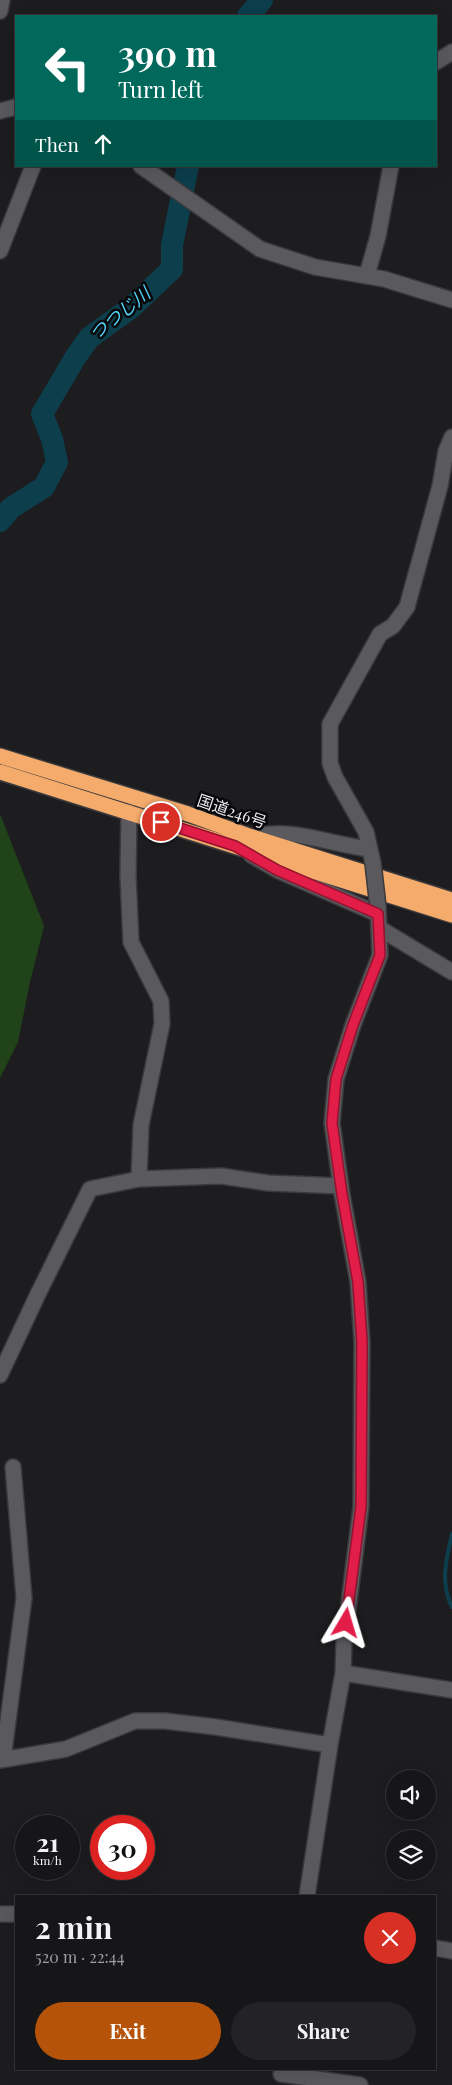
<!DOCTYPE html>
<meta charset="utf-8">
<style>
:root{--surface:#161618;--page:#232325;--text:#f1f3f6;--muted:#9e9fa2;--line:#353537;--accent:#b45309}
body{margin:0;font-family:"Playfair Display","Noto Sans JP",serif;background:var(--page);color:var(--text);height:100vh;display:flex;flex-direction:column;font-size:19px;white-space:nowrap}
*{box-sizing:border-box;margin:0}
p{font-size:16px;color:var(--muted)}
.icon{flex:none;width:28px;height:28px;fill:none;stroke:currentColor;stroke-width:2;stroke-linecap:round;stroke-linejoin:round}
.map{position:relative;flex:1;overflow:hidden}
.sheet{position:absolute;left:15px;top:1895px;width:421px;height:175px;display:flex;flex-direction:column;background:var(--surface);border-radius:0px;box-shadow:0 5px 20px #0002,0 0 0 1px var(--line)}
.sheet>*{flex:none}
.banner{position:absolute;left:15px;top:15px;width:422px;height:152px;border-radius:0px;box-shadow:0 5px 20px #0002,0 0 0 1px var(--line);background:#00695c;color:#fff;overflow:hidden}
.tools{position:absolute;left:386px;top:1770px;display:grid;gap:10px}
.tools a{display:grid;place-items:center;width:50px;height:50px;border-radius:50%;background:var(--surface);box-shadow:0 5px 20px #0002,0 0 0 1px var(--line);font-size:25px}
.speed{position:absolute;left:15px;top:1815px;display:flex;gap:10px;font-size:25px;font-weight:700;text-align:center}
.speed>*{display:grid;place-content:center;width:65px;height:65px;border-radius:50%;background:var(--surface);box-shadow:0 5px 20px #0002,0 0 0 1px var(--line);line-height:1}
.speed small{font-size:12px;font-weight:400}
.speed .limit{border:8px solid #d22;background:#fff;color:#111}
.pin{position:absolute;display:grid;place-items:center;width:42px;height:42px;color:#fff;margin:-21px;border:2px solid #fff;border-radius:50%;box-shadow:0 1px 5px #0007}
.me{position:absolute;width:55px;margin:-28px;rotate:7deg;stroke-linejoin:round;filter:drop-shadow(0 0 4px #0008)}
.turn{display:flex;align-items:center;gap:18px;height:105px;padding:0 20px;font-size:22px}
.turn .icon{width:65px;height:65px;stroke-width:2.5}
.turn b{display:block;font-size:35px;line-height:42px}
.then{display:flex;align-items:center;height:48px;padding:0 20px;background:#0003;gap:10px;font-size:19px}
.round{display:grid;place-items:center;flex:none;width:52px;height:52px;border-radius:26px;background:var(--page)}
.headline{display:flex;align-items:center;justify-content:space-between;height:85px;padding:0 20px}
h1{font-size:30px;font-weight:700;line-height:38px}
.cta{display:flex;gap:10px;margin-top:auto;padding:10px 20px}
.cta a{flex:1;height:58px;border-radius:30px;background:var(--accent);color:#fff;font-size:20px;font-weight:700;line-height:58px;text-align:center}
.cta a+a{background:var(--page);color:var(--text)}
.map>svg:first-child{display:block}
.green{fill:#204319}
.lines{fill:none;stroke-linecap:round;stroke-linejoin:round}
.stream{stroke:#0c3e4c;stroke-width:4}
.river{stroke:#0c3e4c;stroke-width:22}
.minor-casing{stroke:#3a393c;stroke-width:18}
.highway-casing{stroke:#3a393c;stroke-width:18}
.minor{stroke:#5a595d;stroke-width:15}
.highway{stroke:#f4ab6b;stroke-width:15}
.minor-bridge-casing{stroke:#3a393c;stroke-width:18;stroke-linecap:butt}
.minor-bridge{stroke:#5a595d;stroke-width:15}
.route-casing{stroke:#92132f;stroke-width:12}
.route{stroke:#e11d48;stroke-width:9}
.labels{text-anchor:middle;stroke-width:5;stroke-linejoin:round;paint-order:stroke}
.street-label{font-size:16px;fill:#ebeaed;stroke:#080709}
.water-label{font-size:18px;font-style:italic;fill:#54d5fc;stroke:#080709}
</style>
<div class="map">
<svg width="452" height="2085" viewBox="0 0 452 2085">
<rect width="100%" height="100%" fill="#1d1d20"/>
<path class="green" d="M 0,814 L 44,926 L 30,982 L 18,1042 L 0,1078 Z"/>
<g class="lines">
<path class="stream" d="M 452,1534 C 446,1560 440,1583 452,1607"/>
<path class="river" d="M 248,16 L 262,0
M 0,521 L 11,508 L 44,487 L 57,462 L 52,439 L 42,414 L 75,358 L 89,338 L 132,307 L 172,269 L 172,245 L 188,166"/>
<defs>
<path id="minor" d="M 0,11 L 2,0
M 436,62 L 452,52
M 0,111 L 16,107
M 141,166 L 260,249 L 315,267 L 384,279 L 452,300
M 0,251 L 33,166
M 367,275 L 378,236 L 391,166
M 129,812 L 128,876 L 131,942 L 161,1001 L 162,1024 L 141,1125 L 139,1179
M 252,837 C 291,826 331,845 370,849
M 251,855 L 277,870 L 378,914
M 373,863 L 366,832 L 335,777 L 330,763 L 330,724 L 380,634 L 393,626 L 407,607 L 440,486 L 446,451 L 452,437
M 379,928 L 452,972
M 0,1375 L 38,1294 L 90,1189 L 139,1179 L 221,1176 L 268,1183 L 341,1186
M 343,1673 L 452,1690
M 3,1759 L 24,1598 L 13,1467
M 0,1760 L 66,1749 L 135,1721 L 165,1721 L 216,1727 L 330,1745
M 307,1896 L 330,1745 L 343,1673 L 344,1642 L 361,1507 L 362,1342 L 358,1282 L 342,1194 L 332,1123 L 336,1079 L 353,1025 L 380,955 L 378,907
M 0,1914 L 16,1914
M 435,1948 L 452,1951
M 281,2074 L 360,2085"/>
<path id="highway" d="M 0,756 L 188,814 L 252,837 L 452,900
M 0,772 L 452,915"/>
</defs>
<use href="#minor" class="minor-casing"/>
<use href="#highway" class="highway-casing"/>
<use href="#minor" class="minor"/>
<use href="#highway" class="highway"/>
<defs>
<path id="minor-bridge" d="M 373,863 L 378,907"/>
</defs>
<use href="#minor-bridge" class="minor-bridge-casing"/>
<use href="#minor-bridge" class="minor-bridge"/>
</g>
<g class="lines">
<defs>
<path id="route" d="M 161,822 L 235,846 L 277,870 L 378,914 L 380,955 L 353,1025 L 336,1079 L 332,1123 L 342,1194 L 358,1282 L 362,1342 L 361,1507 L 346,1623"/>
</defs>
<use href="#route" class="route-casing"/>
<use href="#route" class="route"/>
</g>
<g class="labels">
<g class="street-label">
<text transform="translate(232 811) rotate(19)" y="6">国道246号</text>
</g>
<g class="water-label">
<text transform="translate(120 314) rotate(-39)" y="6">つつじ川</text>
</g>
</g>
</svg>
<div class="tools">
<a><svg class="icon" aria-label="sound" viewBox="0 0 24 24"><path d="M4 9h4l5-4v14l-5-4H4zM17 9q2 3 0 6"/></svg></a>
<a><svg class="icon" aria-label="layers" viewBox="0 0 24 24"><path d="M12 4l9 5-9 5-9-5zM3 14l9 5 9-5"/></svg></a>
</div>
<div class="speed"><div>21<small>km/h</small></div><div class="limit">30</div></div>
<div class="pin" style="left:161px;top:822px;background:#d93025"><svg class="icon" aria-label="arrive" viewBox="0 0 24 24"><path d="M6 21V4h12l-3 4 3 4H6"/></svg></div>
<svg class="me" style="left:346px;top:1623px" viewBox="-20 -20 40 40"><path d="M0-17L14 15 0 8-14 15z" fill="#e11d48" stroke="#fff" stroke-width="4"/></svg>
<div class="banner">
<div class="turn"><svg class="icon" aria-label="left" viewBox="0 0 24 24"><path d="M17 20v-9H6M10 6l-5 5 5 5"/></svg><div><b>390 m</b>Turn left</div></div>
<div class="then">Then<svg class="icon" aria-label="ahead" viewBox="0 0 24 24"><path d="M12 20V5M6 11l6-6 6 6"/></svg></div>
</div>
<section class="sheet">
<div class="headline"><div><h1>2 min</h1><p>520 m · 22:44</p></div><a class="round" style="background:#d93025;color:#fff"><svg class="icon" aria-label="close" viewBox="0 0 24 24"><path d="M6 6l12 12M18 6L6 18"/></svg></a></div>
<div class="cta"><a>Exit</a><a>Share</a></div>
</section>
</div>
